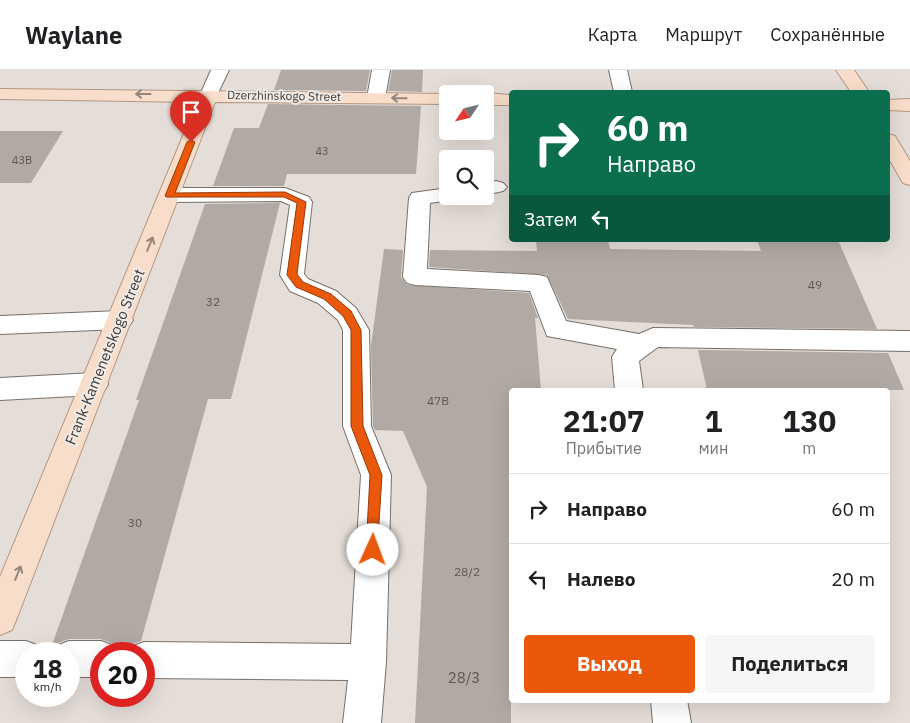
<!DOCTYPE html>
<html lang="ru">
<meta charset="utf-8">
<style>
:root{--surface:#fff;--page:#f6f6f6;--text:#202124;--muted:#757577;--line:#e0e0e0;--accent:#ea580c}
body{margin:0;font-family:"IBM Plex Sans",sans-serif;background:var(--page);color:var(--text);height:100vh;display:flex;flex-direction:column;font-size:19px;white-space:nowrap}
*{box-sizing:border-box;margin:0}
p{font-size:16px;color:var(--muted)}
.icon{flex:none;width:28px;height:28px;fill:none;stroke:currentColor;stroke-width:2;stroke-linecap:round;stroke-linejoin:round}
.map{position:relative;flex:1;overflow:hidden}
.sheet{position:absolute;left:509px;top:318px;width:381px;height:315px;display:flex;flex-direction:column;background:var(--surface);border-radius:5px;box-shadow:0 5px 20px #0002}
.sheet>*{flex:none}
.guide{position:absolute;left:509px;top:20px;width:381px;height:152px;border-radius:5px;box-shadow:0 5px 20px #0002;background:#0b6e4f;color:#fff;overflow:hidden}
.needle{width:32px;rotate:235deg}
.buttons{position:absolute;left:439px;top:15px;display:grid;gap:10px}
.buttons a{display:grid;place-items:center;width:55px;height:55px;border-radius:5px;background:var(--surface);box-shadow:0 5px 20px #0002;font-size:25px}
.speed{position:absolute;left:15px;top:572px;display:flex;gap:10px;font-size:25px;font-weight:700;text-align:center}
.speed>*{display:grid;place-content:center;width:65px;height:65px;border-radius:50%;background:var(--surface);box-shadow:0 5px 20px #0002;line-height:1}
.speed small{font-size:12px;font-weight:400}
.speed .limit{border:8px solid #d22;background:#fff;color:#111}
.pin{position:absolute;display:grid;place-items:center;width:42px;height:42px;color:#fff;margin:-51px -21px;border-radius:50% 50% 50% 0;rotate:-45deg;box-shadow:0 0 5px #0007}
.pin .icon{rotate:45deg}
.me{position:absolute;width:55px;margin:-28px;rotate:2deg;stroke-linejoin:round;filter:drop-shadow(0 0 4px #0008)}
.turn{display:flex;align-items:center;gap:18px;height:105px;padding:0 15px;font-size:22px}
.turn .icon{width:65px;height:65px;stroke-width:2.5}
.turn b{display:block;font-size:35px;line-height:42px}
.then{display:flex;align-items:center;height:48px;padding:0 15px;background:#0003;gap:10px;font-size:19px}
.eta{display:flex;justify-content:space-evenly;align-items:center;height:85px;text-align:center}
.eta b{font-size:30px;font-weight:700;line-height:35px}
.primary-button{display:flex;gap:10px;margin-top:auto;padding:10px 15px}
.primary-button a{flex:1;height:58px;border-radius:5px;background:var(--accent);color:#fff;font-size:20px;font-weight:700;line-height:58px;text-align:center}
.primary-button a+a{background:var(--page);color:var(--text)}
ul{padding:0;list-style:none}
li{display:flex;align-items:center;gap:15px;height:70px;padding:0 15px;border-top:1px solid var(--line)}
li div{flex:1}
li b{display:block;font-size:19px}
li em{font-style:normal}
header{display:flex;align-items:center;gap:30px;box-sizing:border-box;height:70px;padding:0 25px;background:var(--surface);border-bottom:1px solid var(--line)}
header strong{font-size:24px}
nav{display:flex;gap:28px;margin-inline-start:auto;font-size:18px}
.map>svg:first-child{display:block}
.building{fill:#b1a9a4}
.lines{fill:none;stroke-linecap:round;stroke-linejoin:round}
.minor-casing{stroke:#77706a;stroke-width:2}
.major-casing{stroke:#b49780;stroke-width:2}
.minor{fill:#fff;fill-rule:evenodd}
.major{fill:#f8deca;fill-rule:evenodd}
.oneway{stroke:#93857b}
.route{fill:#ea580c;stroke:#983908}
.labels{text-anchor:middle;stroke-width:4;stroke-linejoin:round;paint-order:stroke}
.far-number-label{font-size:11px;fill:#5c5754}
.far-street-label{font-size:12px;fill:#403c3a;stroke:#f2eae4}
.number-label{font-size:12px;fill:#5c5754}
.street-label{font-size:15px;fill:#403c3a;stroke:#f2eae4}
.near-number-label{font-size:15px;fill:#5c5754}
</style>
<header>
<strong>Waylane</strong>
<nav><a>Карта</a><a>Маршрут</a><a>Сохранённые</a></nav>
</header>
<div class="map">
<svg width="910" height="653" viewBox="0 0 910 653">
<rect width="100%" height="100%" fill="#e5ddd7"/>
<path class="building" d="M 281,0 L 370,0 L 366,21 L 274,20 Z
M 392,0 L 423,0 L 422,22 L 388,21 Z
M 268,34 L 421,36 L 416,104 L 287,104 L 284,116 L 213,116 L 234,58 L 259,58 Z
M 0,61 L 63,61 L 31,113 L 0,113 Z
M 280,133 L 231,329 L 208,329 L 141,571 L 130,575 L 116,575 L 101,569 L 69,569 L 52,575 L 139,330 L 136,330 L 205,134 Z
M 536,170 L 608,170 L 610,179 L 761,181 L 757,170 L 838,170 L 877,259 L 694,257 L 693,255 L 568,249 L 547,205 L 429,197 L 430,180 L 537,181 Z
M 384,179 L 403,180 L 401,207 L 407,215 L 529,223 L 538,248 L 535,248 L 541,320 L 511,320 L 511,653 L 415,653 L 427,417 L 403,361 L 375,360 L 373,356 L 371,276 Z
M 698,280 L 888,283 L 904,320 L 707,320 Z"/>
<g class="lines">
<defs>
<path id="minor" d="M 211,0 L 229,0 L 215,29 L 203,29 L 200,25 Z
M 372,0 L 390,0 L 385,28 L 382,32 L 370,32 L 367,28 Z
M 609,0 L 627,0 L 632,22 L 614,22 Z
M 496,111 L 503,113 L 507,117 L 503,121 L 485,125 L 485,113 Z
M 170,118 L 285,118 L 309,127 L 312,132 L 304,204 L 308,209 L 336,221 L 356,238 L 369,260 L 371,356 L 391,405 L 386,592 L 381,653 L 343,653 L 348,610 L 144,608 L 144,584 L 129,584 L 131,577 L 144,572 L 351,574 L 361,405 L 343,356 L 343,260 L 338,250 L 318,233 L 290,221 L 280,205 L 290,135 L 281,131 L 170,132 L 162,130 L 159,125 L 162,120 Z
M 448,118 L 448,126 L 457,126 L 456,129 L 430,133 L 427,199 L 539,205 L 547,207 L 566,251 L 639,264 L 653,258 L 910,261 L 910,281 L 658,277 L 639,291 L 643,320 L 615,320 L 612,287 L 617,279 L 547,266 L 530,221 L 415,215 L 407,213 L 403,207 L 409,128 L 412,123 Z
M 120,241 L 129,244 L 133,250 L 129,256 L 120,259 L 0,264 L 0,246 Z
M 94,303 L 104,307 L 108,314 L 104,321 L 94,325 L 0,330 L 0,308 Z
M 0,571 L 26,571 L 39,576 L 42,584 L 26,584 L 26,607 L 0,607 Z
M 69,571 L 101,571 L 114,576 L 117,584 L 101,584 L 101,607 L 69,607 L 69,584 L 53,584 L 56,576 Z
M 651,630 L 687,630 L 691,653 L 653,653 Z"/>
<path id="major" d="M 836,0 L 854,0 L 869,22 L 851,22 Z
M 0,19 L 449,24 L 448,34 L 215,32 L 17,548 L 12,560 L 0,565 L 0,507 L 197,32 L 0,29 Z
M 485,23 L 511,25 L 511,35 L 485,35 Z
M 910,29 L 910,41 L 888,40 L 888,30 Z
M 888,64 L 895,66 L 910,91 L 910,115 L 903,113 L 888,87 Z"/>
</defs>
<use href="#minor" class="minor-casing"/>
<use href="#major" class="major-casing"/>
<use href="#minor" class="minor"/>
<use href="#major" class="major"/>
</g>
<defs><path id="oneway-shaft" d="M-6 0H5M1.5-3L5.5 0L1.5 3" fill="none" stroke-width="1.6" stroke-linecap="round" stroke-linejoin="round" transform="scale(1.25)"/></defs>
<g class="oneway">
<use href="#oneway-shaft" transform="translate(143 24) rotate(-180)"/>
<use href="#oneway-shaft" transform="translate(399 28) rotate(-179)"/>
<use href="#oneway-shaft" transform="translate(150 174) rotate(-68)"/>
<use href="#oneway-shaft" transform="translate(18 503) rotate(-68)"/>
</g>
<path class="route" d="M 191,70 L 195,72 L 175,123 L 285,122 L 306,132 L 297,204 L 303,212 L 331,224 L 351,241 L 361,260 L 363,356 L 382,405 L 377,484 L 373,486 L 368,484 L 366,480 L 370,405 L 351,356 L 351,260 L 343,246 L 324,229 L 296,217 L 287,205 L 297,133 L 284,127 L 167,127 L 165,126 L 187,72 Z"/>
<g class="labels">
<g class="far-number-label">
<text x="322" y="85">43</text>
<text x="22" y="94">43В</text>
</g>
<g class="far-street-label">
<text transform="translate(284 26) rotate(1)" y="4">Dzerzhinskogo Street</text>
</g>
<g class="number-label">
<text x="815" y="219">49</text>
<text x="213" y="236">32</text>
<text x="438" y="335">47В</text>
<text x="135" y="457">30</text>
<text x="467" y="506">28/2</text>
</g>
<g class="street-label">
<text transform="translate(105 287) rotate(-68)" y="5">Frank-Kamenetskogo Street</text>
</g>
<g class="near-number-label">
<text x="464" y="613">28/3</text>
</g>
</g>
</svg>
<div class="buttons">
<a><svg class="needle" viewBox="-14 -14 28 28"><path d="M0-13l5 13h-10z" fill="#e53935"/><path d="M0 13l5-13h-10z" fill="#757577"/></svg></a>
<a><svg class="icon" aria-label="search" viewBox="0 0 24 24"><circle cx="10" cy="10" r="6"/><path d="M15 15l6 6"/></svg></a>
</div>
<div class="speed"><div>18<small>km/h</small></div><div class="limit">20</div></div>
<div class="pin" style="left:191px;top:72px;background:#d93025"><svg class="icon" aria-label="arrive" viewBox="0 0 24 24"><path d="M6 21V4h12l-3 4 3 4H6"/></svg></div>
<svg class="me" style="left:373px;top:480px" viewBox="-20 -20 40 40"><circle r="19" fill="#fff"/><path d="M0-13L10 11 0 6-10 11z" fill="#ea580c"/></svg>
<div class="guide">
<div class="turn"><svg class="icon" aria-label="right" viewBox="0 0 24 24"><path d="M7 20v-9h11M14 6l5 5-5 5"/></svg><div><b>60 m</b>Направо</div></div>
<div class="then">Затем<svg class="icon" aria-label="left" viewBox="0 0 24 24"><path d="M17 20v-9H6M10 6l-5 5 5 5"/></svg></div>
</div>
<section class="sheet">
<div class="eta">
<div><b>21:07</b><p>Прибытие</p></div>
<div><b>1</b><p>мин</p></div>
<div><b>130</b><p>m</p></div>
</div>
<ul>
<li><svg class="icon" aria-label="right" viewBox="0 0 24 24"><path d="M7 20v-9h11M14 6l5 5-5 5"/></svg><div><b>Направо</b></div><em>60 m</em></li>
<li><svg class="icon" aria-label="left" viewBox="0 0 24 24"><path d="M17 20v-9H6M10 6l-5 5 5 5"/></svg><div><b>Налево</b></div><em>20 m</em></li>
</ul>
<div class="primary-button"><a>Выход</a><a>Поделиться</a></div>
</section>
</div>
